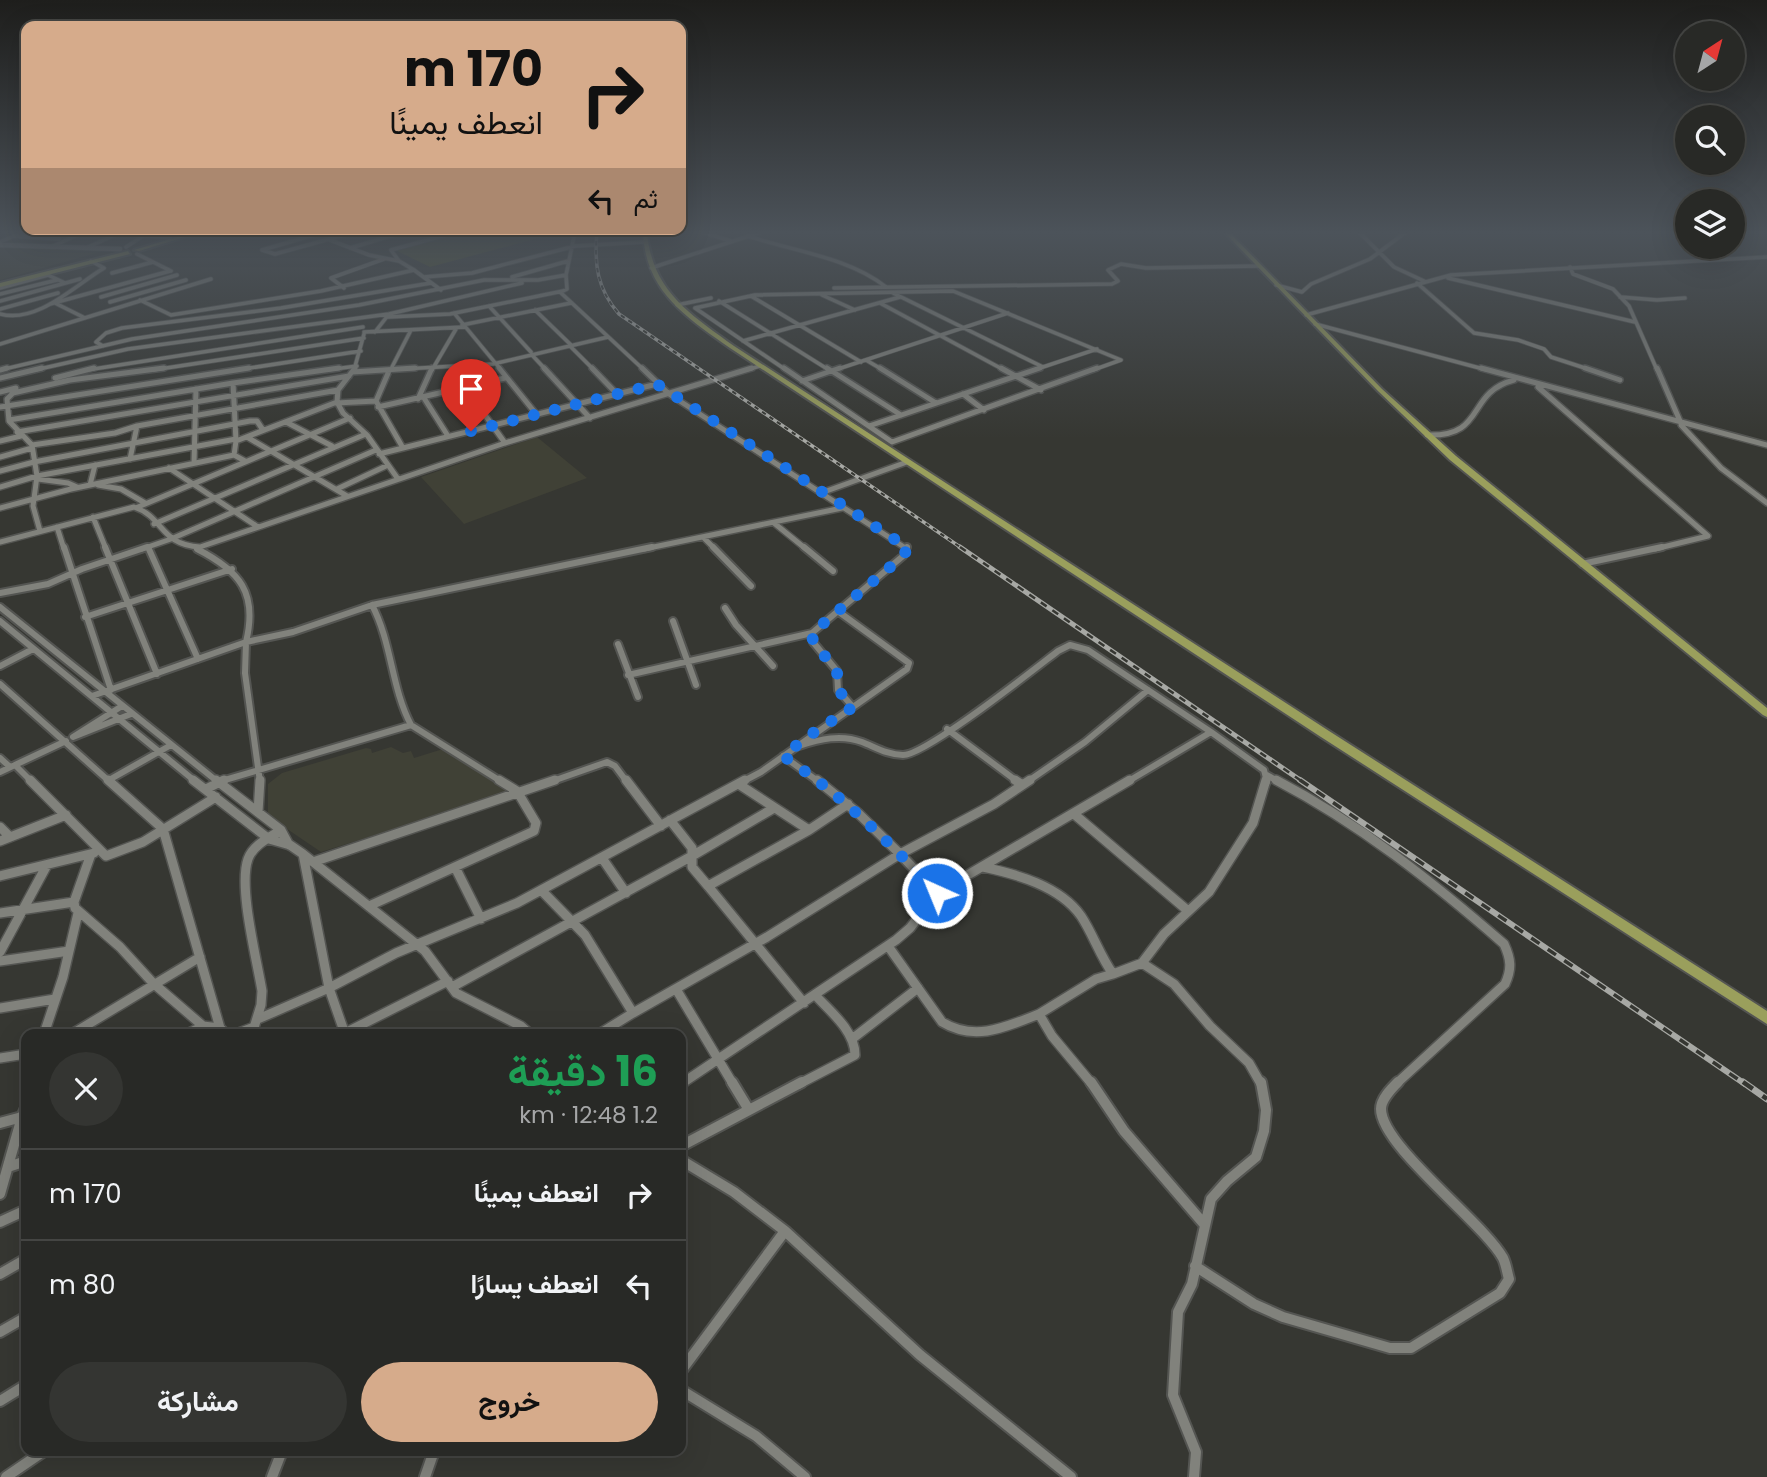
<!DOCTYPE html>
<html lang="ar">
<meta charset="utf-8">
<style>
:root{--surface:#282926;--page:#343532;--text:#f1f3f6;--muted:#a5a6a7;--line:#444543;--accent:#d6ab8b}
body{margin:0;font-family:Poppins,Vazirmatn,sans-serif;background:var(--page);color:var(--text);direction:rtl;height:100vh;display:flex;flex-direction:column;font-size:26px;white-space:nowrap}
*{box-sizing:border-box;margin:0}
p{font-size:23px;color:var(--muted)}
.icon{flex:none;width:38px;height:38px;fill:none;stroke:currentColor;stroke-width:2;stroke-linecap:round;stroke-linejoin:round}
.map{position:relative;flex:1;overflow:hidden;direction:ltr}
.side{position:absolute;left:21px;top:1029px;width:665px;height:427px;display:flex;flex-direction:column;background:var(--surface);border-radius:14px;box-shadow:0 7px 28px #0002,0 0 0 2px var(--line);direction:rtl}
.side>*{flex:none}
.hud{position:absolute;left:21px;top:21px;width:665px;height:214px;border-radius:14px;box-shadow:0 7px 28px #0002,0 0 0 2px var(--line);direction:rtl;background:#d6ab8b;color:#111;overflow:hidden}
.needle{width:46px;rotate:36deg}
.buttons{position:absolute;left:1675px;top:21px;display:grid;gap:14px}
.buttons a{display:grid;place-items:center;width:70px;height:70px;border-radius:50%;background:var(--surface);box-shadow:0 7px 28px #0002,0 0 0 2px var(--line);font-size:35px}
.pin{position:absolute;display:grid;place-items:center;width:60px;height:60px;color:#fff;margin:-72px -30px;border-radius:50% 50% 50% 0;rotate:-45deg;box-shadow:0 0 7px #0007}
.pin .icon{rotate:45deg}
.me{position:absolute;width:77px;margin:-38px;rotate:316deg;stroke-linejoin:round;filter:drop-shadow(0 0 5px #0008)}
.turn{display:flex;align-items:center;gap:24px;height:147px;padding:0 28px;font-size:32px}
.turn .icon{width:91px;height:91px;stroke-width:2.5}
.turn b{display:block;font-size:49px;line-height:60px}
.then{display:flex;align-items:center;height:66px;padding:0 28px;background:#0003;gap:14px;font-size:26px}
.round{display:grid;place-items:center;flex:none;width:74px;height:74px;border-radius:37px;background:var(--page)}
.head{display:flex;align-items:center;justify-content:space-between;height:119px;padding:0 28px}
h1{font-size:42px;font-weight:700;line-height:52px;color:#1e9e55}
.primary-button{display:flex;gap:14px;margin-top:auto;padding:14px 28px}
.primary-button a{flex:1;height:80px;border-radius:42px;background:var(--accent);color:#111;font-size:28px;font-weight:700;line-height:80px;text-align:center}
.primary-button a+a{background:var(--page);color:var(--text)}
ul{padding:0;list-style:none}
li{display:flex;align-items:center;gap:21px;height:91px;padding:0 28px;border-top:2px solid var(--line)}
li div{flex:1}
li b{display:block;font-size:26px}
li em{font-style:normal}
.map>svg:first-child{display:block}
.built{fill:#404136}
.green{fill:#4d5126}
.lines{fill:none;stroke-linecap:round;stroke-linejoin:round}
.minor-far4-casing{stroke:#545552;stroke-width:5}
.minor-far3-casing{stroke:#545552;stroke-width:8}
.minor-far2-casing{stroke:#545552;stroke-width:10}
.minor-far1-casing{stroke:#545552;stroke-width:12}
.minor-casing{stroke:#545552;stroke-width:14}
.tertiary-casing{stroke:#545552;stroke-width:6}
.primary-casing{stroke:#545552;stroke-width:4}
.minor-far4{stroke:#81827c;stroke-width:3.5}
.minor-far3{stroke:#81827c;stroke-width:5}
.minor-far2{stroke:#81827c;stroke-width:6}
.minor-far1{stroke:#81827c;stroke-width:9}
.minor{stroke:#81827c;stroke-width:10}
.tertiary{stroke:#81827c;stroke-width:4.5}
.primary{fill:#9a9f5c;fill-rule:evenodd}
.rail-far3-casing{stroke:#a7a8a4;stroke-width:3.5}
.rail-far2-casing{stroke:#a7a8a4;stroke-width:5}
.rail-far1-casing{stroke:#a7a8a4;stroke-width:6}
.rail-casing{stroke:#a7a8a4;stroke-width:7}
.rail-far3{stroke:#363732;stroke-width:2;stroke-dasharray:4.5;stroke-linecap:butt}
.rail-far2{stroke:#363732;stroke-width:2.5;stroke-dasharray:7;stroke-linecap:butt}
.rail-far1{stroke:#363732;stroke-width:3.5;stroke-dasharray:10;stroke-linecap:butt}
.rail{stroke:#363732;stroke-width:4.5;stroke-dasharray:12;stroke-linecap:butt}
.route{stroke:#1a73e8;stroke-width:12;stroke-dasharray:0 21.6}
</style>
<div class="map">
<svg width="1767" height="1477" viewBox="0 0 1767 1477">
<rect width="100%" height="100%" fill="#363732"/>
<path class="built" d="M 0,247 L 100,251 L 100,252 L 0,280 Z
M 537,437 L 587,478 L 464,524 L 421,477 Z
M 391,747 L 403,753 L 411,751 L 414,758 L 443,749 L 510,793 L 321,852 L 268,816 L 268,784 L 282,773 L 366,748 L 371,749 L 372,753 Z"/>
<path class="green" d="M 464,232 L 561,232 L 430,267 L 393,249 Z"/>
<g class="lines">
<defs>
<path id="minor-far4" d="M 112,232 L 170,238
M 324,232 L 262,250 L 275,254 L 355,232
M 702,232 L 731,241
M 1359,232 L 1394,267 L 1424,281
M 13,236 L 59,239
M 748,236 C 793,251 848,257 886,287
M 1687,238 L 1681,239 L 1687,243
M 330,240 L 369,255 L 399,261
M 0,242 L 16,235
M 51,247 L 84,232
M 126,247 L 146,234
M 1692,247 L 1711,259
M 86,248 L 117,234
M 350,248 L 404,232
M 137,254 L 171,271
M 1570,267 L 1573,274 L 1613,289 L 1629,306 L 1657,370
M 651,268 L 761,232
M 414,270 L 399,261 L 391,250 L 457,232
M 112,273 L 153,262
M 424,277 L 472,273 L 575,246 L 644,242
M 512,277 L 568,261
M 1448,278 L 1635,322
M 1417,283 L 1474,333 L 1518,340 L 1544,349 L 1551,357 L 1591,370
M 1276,285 L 1302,292 L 1311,284 L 1370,259 L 1406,232
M 0,288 L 48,275 L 65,283
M 344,288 L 331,278 L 384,259
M 834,288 L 1112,284 L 1118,281 L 1108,270 L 1121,264 L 1146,268 L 1258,266
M 560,292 L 644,370
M 893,293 L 1043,367
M 0,294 L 57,280
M 822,295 L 855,310
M 751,296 L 861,362
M 101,297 L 177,275
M 1620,297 L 1657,300 L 1685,298
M 140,300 L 171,315 L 321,291 L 414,270 L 441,290
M 0,301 L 80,279
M 719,301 L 829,370
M 110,302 L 186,280
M 55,303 L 85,318
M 880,303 L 1004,370
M 50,304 L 170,271
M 677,305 L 711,298
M 489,306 L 531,352
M 0,309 L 58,293
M 535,310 L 570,344
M 454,313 L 501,370
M 0,314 C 37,324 74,286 104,268 L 91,261
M 1306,315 L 1451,275 L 1767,257
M 388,317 L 450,314 L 563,291 L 567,289 L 566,275 L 575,232
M 1315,324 L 1487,370
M 462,325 L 571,303
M 364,332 L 465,327
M 375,332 L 389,314
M 743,341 L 900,297
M 0,344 L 211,279
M 103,346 L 96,342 L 106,333 L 122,328 L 281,308 L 431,283
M 570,346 L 594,370
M 532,355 L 546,370
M 866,360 L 883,370
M 392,367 L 411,330
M 0,370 L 132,339 L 359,305 L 484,280 L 538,280 L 566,275
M 35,370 L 128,349 L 389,314 L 522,283
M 87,370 L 363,327
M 153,370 L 364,338
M 237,370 L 361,351
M 327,370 L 357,366
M 354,370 L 364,334
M 384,370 L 493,364 L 608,337
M 432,370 L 456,329
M 746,370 L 760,366
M 786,370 L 695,308 L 755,295 L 953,291 L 1121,360 L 1093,370
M 835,370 L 1008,313
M 1034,370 L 1097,349"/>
<path id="minor-far3" d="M 499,368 L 537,415
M 544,368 L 590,418
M 592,368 L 617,394
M 642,368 L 669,394 L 907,549
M 784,368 L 892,442 L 1097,368
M 827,368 L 901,415
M 880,368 L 936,403
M 1001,368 L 1041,390
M 1481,368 L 1767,445
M 1585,368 L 1620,380
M 1657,368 L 1680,421
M 0,370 L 7,368
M 352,372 L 415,368
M 0,378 L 42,368
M 55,378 L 94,368
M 802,381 L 840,368
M 233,383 L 339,368
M 465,387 L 505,443
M 1538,387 L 1708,536 L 1655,549
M 0,392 L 16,388
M 963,394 L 984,410
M 424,398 L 448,436
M 418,399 L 432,368
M 337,402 L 343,413 L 367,435 L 398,479
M 336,403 L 376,401
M 0,407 L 249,368
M 378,407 L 505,378
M 9,420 L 233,383 L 236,441 L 234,455 L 245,461
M 286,422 L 332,446
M 1682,422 L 1681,425 L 1721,468 L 1767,503
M 869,426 L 1040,368
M 17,432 L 349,376
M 1427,435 C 1487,437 1465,393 1514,380
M 247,437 L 347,496
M 0,441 L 21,436
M 236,441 L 337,402 L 338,390 L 355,368
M 32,445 L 115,433 L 137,426 L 338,390
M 403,448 L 657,384
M 379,454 L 403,448 L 376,401 L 389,371
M 0,457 L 32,448
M 130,459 L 137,426
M 194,463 L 196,389
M 169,468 L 258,527
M 0,471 L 34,462 L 250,421 L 257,421 L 263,430
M 38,479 L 68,483 L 77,487
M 90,485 L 95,465
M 98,485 L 121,489 L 145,503
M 0,487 L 37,476 L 236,439
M 337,489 L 386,466
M 821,493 L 907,462
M 138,507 L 350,418
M 0,508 L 71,489 L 234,455
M 93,517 L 106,549
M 774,523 L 806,549
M 154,524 L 366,434
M 57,527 L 64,549
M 40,531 L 33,506 L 37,476 L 32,445 L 9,421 L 7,399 L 13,393 L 70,380 L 164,368
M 704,538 L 715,549
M 0,542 L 134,507 C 164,517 160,545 200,547 L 505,443 L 752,368
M 142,549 L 171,539 L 376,450
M 644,549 L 842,508"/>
<path id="minor-far2" d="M 64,547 L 111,690
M 105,547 L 157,674
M 148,547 L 198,659
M 713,547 L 751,586
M 804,547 L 833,571
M 1582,564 L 1662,547
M 0,593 L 48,584 L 82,569 L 147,547
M 372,605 C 392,643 391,687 411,725
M 0,607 L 218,782
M 725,608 L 736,625 L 773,666
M 839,612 L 909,663 L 907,669 L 853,707
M 85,617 L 232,569
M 0,621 L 196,782
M 673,621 L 696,685
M 618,644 L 638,697
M 0,666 L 33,649
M 628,675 L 812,633
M 0,684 L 110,782
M 92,696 L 246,642 C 258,593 240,571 197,549
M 122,706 L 73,737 L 131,714
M 947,729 L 1018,782
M 1211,732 L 1264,770 L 1267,782
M 799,746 C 820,739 841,734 862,742 C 875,747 888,755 903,755 C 926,755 1033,670 1058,651 L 1070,645 L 1088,650 L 1211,732 L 1127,782
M 783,756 L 819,782
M 0,758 L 10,767
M 15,765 L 32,782
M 0,772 L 66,741
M 1267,775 L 1279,782
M 109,780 L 171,745
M 218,782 L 411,725 L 502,782
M 260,782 L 245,673 L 246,642 L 293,632 L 372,605 L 652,547
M 550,782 L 607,762 L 615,766 L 627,782
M 742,782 L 761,772 L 853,707 L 838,690 L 837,671 L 813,642 L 812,633 L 903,556 L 907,547
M 1027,782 L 1085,742 L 1148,690"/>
<path id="minor-far1" d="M 30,780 L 106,856 L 143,842 L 216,797
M 108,780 L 163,829 L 220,1028 L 226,1034
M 193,780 L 269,839 L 290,845 L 303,854 L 425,951 L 456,993 L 521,1026 L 530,1034
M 216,780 L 281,830 L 289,845
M 626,780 L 661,826
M 817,780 L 859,814 L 900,854 L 994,804 L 1030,780
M 1015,780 L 1021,784
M 1276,780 C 1360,824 1433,882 1504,944 C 1511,959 1512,969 1505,984 L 1396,1084
M 740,785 L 809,830
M 206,789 L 224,780
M 258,812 L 260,780
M 1074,814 L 1187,910
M 670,820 L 692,848 L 692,867 L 708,886 L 809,830 L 848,804
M 0,827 L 10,837
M 0,841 L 66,815
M 91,854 L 74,902 L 75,908 L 120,947 L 153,983 L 203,1026 L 220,1028
M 303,854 L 329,988 L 345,1034
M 602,858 L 626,893
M 313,862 L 555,780
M 455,867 L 481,919
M 983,867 C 1016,874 1060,886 1081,916 C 1093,934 1100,956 1113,974 L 1142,963 L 1174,984 L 1210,1026 L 1249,1063 L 1261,1084
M 0,876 L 94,853
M 708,886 L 804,1003
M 542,891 L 585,935 L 633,1013 L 599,1034
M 937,893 L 1130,780
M 369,906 L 534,831 L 536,823 L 517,791 L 499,780
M 0,913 L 74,902
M 888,946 L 942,1022 C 975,1042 1006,1027 1039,1014
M 0,952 L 47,865
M 0,961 L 69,951
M 1142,963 L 1164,934 L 1209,892 L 1253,823 L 1266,780
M 452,987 L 692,856 L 774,808
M 676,989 L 733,1084
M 0,1008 L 55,999
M 633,1013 L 767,937 L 900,854 L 937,893 L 910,928 L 896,940 L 681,1084
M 258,1019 L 329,988 L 396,953 L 517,903 L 745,780
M 44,1034 L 63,977 L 78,913
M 72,1034 L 200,957
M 187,1034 L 203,1026
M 236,1034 L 254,1027
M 252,1034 L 261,1005 L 262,991 C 257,960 238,887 248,859 C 253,845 270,837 281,830
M 343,1034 L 448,981
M 852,1039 L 918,988
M 0,1058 L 26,1054
M 799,1084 L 855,1055 C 855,1031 830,1011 815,995
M 1092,1084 L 1052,1036 L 1039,1014 L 1096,979 L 1113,974"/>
<path id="minor" d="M 1091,1082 L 1124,1131 L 1204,1224
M 681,1084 L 683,1082
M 749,1110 L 802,1082
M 0,1123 L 22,1117 L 26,1108
M 681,1146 L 749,1110 L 732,1082
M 681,1160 L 734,1192 L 785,1231 L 920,1355 L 1071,1477
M 8,1167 L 26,1161
M 0,1194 L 22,1117
M 0,1222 L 26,1210
M 1195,1266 L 1254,1304 L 1283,1317 L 1390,1348 L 1411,1348 L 1500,1293 L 1509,1279 C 1507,1272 1506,1264 1503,1258 C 1483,1222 1381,1146 1381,1109 C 1381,1099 1391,1089 1398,1082
M 0,1274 L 26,1259
M 0,1332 L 26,1317
M 681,1371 L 785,1231
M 681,1390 L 756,1436 L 805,1477
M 0,1401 L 26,1385
M 6,1477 L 44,1451
M 272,1477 L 282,1451
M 425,1477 L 434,1451
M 1194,1477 L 1196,1452 L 1173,1395 L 1178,1312 L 1192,1284 L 1211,1199 L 1227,1181 L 1256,1157 L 1264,1131 L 1266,1110 L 1261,1082"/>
<path id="tertiary" d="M 0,245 L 120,249"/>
<path id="primary" d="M 194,232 L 201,232 L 139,251 L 134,250 Z
M 643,232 L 647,232 C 652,291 690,314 734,346 L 1329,731 L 1767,1011 L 1767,1024 L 1321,737 L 730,348 C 686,317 645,291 643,232 Z
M 1224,232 L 1229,232 L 1382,389 L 1456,456 L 1767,708 L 1767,717 L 1763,715 L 1450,460 L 1378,391 Z
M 128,251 L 130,254 L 0,287 L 0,283 Z"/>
</defs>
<use href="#minor-far4" class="minor-far4-casing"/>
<use href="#minor-far3" class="minor-far3-casing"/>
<use href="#minor-far2" class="minor-far2-casing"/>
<use href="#minor-far1" class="minor-far1-casing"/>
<use href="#minor" class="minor-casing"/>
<use href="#tertiary" class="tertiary-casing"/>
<use href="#primary" class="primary-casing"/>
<use href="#minor-far4" class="minor-far4"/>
<use href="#minor-far3" class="minor-far3"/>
<use href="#minor-far2" class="minor-far2"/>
<use href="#minor-far1" class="minor-far1"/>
<use href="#minor" class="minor"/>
<use href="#tertiary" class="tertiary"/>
<use href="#primary" class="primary"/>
<defs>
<path id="rail-far3" d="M 597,232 C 594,264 597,289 619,314 L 963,549"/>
<path id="rail-far2" d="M 960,547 L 1303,782"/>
<path id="rail-far1" d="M 1300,780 L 1745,1084"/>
<path id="rail" d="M 1743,1082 L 1767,1099"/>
</defs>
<use href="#rail-far3" class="rail-far3-casing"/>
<use href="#rail-far2" class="rail-far2-casing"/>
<use href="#rail-far1" class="rail-far1-casing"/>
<use href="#rail" class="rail-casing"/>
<use href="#rail-far3" class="rail-far3"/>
<use href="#rail-far2" class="rail-far2"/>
<use href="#rail-far1" class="rail-far1"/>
<use href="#rail" class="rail"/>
</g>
<linearGradient id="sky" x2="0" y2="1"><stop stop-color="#1e1e1c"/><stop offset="0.53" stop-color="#4c535a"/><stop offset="1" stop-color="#4c535a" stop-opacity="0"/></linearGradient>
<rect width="1767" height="439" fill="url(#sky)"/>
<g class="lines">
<path class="route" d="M 471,431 L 657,384 L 908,548 L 903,556 L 812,633 L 813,642 L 837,671 L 838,690 L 853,707 L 807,737 L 783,756 C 843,796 888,841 937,893"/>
</g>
</svg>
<div class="buttons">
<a><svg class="needle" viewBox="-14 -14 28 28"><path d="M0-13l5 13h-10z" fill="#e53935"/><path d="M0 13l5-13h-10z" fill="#a5a6a7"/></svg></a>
<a><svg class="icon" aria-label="search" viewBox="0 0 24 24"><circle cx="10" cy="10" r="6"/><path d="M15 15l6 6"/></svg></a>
<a><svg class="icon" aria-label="layers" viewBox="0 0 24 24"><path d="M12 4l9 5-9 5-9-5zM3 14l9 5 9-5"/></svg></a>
</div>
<div class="pin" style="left:471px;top:431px;background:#d93025"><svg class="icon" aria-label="arrive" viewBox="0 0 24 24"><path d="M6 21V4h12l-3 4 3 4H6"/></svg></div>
<svg class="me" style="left:937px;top:893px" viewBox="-20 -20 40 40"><circle r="17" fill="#1a73e8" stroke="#fff" stroke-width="3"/><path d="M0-11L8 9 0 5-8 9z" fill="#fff"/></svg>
<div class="hud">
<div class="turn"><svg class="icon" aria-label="right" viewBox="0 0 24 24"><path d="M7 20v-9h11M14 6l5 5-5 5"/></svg><div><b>170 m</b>انعطف يمينًا</div></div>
<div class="then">ثم<svg class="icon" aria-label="left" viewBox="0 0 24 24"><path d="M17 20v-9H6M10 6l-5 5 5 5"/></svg></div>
</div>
<section class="side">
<div class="head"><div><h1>16 دقيقة</h1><p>1.2 km · 12:48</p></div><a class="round"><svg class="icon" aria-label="close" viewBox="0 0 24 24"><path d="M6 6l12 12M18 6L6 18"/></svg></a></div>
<ul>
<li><svg class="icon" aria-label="right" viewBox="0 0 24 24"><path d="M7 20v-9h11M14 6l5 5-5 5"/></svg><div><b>انعطف يمينًا</b></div><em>170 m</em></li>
<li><svg class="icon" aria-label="left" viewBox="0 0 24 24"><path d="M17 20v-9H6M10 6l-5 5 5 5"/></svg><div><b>انعطف يسارًا</b></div><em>80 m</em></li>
</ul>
<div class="primary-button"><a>خروج</a><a>مشاركة</a></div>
</section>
</div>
